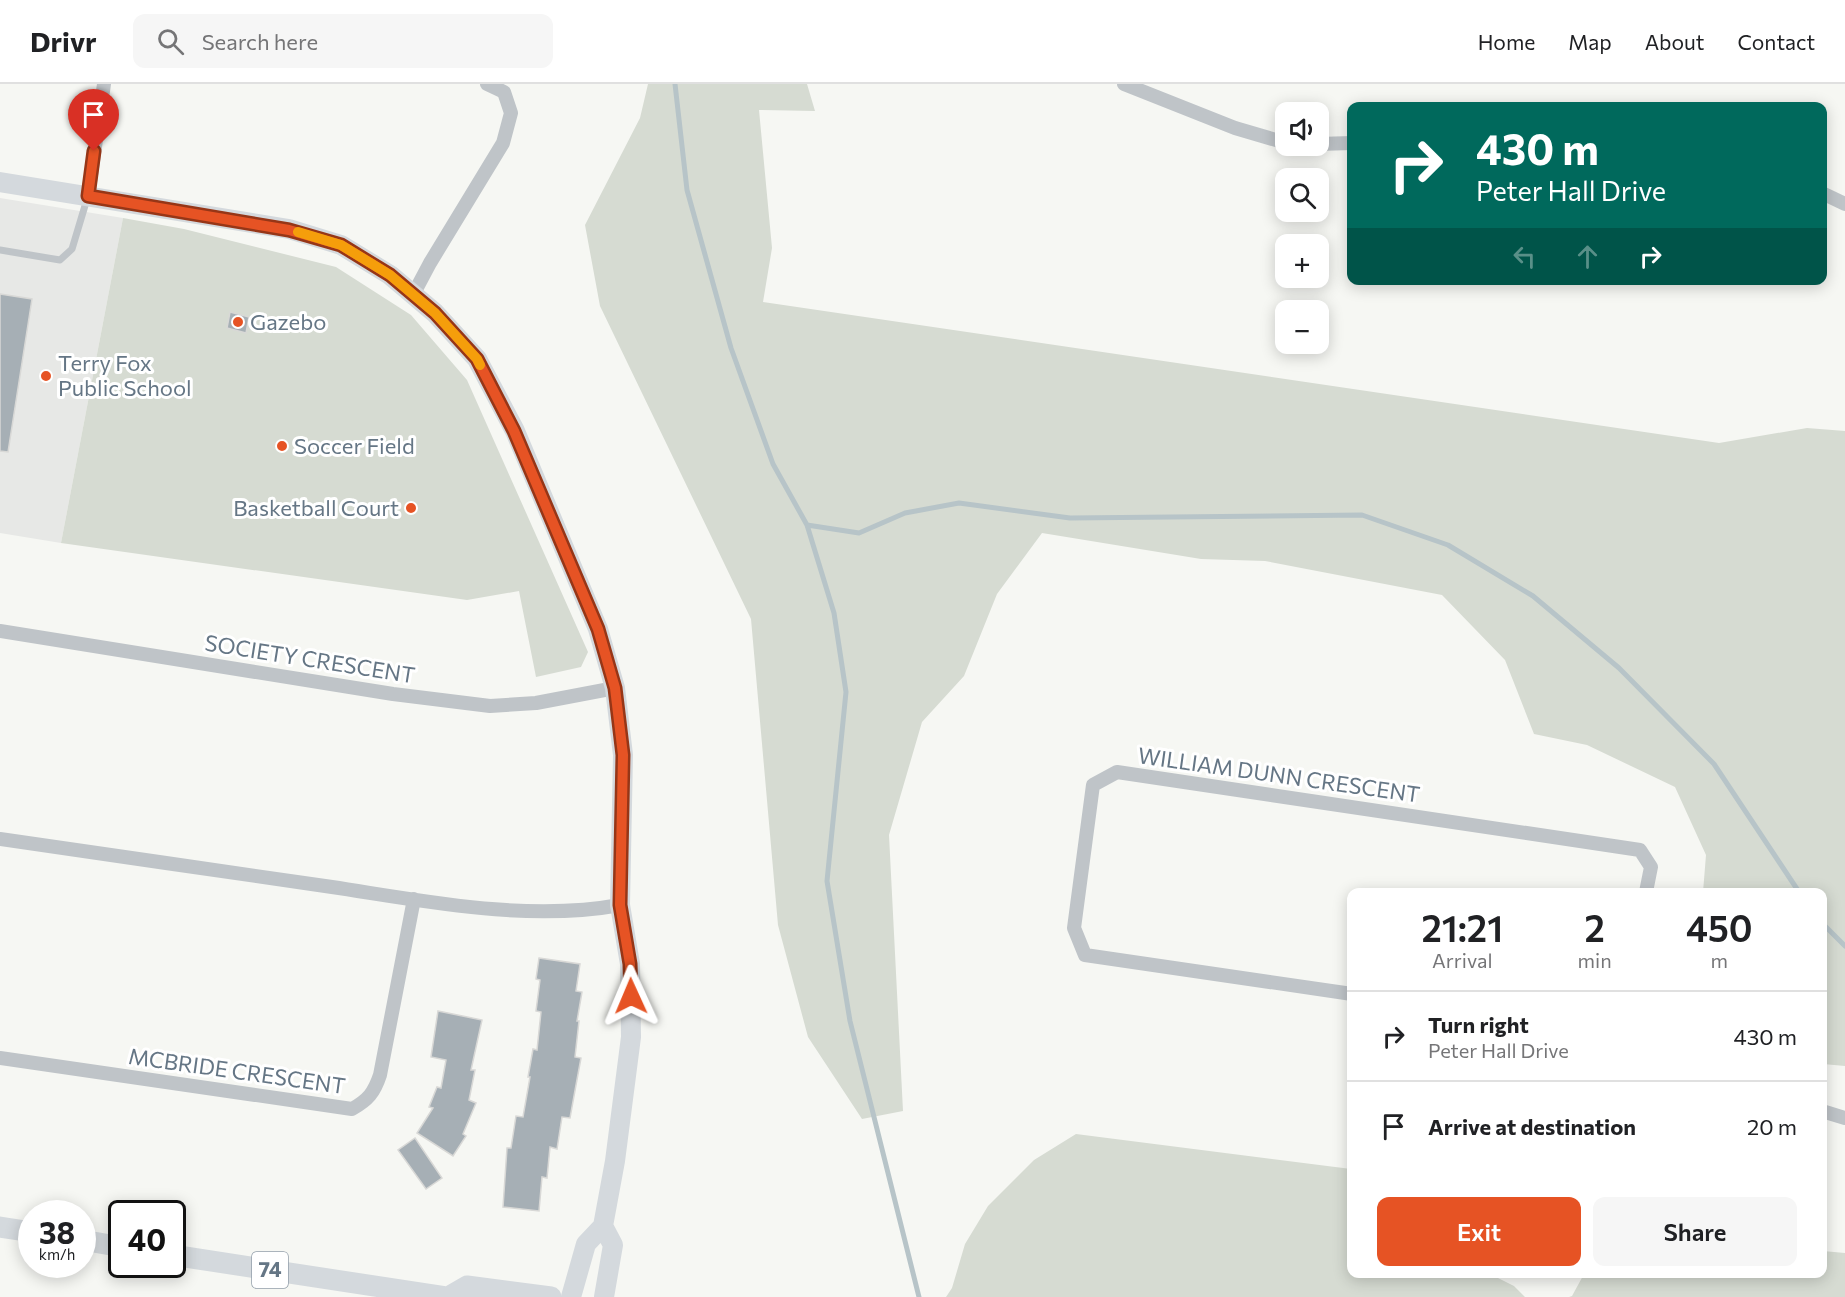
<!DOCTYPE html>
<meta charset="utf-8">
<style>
:root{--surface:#fff;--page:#f6f6f6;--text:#202124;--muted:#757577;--line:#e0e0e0;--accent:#e65324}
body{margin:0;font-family:Commissioner,sans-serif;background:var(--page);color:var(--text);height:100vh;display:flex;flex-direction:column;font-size:22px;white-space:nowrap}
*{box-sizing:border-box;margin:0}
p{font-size:20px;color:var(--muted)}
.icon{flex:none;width:33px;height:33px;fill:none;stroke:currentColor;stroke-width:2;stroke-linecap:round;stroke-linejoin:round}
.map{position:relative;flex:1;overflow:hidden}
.details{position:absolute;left:1347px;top:804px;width:480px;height:390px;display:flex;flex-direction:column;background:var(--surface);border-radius:12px;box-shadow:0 3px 15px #0003}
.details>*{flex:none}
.hud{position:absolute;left:1347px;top:18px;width:480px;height:183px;border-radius:12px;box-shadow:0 3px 15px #0003;background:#00695c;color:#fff;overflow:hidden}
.tools{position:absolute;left:1275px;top:18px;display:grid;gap:12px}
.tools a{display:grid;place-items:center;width:54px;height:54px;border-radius:12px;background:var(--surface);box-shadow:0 3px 15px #0003;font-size:30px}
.speed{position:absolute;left:18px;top:1116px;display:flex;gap:12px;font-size:30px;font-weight:700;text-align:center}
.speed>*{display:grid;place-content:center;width:78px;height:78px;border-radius:50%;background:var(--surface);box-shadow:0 3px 15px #0003;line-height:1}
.speed small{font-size:15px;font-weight:400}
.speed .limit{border:3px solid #111;border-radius:9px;background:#fff;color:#111}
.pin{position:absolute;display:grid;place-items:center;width:51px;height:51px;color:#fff;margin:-62px -26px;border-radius:50% 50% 50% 0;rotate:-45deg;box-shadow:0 0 6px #0007}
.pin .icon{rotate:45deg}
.me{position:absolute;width:66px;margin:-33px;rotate:359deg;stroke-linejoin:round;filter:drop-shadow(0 0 4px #0008)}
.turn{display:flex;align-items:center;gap:21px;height:126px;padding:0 30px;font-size:27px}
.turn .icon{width:78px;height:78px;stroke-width:2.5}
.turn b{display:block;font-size:42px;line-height:51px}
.lanes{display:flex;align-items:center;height:57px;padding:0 30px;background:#0003;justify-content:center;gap:30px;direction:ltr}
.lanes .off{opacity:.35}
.eta{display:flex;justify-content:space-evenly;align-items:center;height:102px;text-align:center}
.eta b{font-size:36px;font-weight:600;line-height:42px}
.action{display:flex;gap:12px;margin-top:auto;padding:12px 30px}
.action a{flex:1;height:69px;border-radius:12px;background:var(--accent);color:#fff;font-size:24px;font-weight:600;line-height:69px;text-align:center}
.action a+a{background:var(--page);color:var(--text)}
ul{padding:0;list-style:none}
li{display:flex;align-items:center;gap:18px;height:90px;padding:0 30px;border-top:2px solid var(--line)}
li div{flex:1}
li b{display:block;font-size:22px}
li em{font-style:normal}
header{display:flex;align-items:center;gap:36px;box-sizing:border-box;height:84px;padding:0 30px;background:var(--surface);border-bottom:2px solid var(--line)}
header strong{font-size:28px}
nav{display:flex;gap:33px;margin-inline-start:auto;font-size:21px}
.search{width:420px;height:54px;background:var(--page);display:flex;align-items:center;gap:15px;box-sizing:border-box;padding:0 21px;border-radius:12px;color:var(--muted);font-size:22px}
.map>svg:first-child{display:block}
.built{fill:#e7e8e6}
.green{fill:#d6dbd2}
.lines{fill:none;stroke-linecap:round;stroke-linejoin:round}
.stream{stroke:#b7c4c8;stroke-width:5}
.building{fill:#a6afb5;stroke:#d8d8d6;stroke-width:1.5}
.lane{stroke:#bfc4c8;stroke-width:7}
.street{stroke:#bfc4c8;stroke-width:14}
.secondary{stroke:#d4d9dd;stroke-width:20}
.primary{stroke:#d4d9dd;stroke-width:21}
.route-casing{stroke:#963617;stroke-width:15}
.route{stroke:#e65324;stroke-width:10}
.slow{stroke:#f59e0b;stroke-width:10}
.poi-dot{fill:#e65324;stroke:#fff;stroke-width:2}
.labels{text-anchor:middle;stroke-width:6;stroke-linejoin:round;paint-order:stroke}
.shield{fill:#fff;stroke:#939faa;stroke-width:1.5}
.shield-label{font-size:21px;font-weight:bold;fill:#657685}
.poi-label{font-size:22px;fill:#657685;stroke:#fff;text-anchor:start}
.street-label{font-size:22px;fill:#657685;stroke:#fff}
</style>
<header>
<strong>Drivr</strong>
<div class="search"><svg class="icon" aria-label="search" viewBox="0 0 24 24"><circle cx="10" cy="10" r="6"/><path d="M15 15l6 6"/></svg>Search here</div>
<nav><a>Home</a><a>Map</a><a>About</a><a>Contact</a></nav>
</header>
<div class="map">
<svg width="1845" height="1213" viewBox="0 0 1845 1213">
<rect width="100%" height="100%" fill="#f6f7f3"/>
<path class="built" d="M 0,114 L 123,134 L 61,459 L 0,449 Z"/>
<path class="green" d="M 648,0 L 807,0 L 815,27 L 759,26 L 772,164 L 763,218 L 1719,359 L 1807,344 L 1845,347 L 1845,982 L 1823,980 L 1822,808 L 1703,808 L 1706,771 L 1675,703 L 1587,661 L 1534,650 L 1505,576 L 1442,511 L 1265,477 L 1201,475 L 1042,449 L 997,510 L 964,592 L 922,638 L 889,751 L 903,1027 L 862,1035 L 808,953 L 778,841 L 751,535 L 600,222 L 585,141 L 640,34 Z
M 123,134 L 184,145 L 336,183 L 411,231 L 467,296 L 588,568 L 581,583 L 536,593 L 519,507 L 467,516 L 61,459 Z
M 1076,1050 L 1351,1085 L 1352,1190 L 1490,1190 L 1514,1202 L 1525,1213 L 946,1213 L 952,1204 L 965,1160 L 988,1122 L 1034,1076 Z
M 1823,1167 L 1845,1169 L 1845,1213 L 1569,1213 L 1572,1212 L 1584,1190 L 1822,1190 Z"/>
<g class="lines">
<path class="stream" d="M 675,0 L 687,106 L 731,264 L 773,380 L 807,441 L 834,529 L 846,608 L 827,797 L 850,937 L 919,1213
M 807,441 L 859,449 L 905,429 L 959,419 L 1070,434 L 1362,431 L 1448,461 L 1533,512 L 1619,584 L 1714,680 L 1799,808
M 1822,839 L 1845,862"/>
</g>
<path class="building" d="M 0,210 L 32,215 L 8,368 L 0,367 Z
M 230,228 L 249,233 L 246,249 L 227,244 Z
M 539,874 L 580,880 L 576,907 L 582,908 L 577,937 L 579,937 L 575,973 L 581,974 L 576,1001 L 570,1034 L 562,1033 L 557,1065 L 550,1063 L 547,1094 L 542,1093 L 539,1127 L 503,1123 L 507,1064 L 511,1064 L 516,1032 L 523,1033 L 530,993 L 528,993 L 533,965 L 537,966 L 541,928 L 536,927 L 540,896 L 536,895 Z
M 438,927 L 482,936 L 471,986 L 475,986 L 469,1016 L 476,1019 L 463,1050 L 466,1052 L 453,1072 L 417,1049 L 433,1024 L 429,1023 L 437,1003 L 441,1004 L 446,976 L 431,973 Z
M 415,1054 L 442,1094 L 426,1105 L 398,1066 Z"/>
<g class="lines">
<path class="lane" d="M 0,166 L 60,176 L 72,165 L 87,115"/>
<path class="street" d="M 1124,0 L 1235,44 L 1286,59
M 1318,60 L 1352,59
M 1822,109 L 1845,120
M 88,112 L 104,0
M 413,211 L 430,179 L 503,59 L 511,29 L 504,8 L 487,0
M 0,547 L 393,610 L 490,622 L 536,619 L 615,604
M 0,755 C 111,771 221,787 332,803 C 425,817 527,838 620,821
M 1352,910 L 1085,871 L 1074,844 L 1093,701 L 1117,688 L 1640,766 L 1651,783 L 1646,808
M 0,974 L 352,1025 C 368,1016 374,1009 380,991 L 414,815
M 1822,1027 L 1845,1034"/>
<path class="secondary" d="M 0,98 L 289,145 L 341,161 L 390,191 L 435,229 L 477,275 L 515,347 L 598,545 L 615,604 L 623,671 L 620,821 L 630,880 L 631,953 L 615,1077 L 603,1142 L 586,1160 L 571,1213
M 603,1142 L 613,1161 L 604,1213"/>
<path class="primary" d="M 0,1143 L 32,1148
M 82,1156 L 122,1163
M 172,1171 L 446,1213
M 448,1213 L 467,1202 L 551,1213"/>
</g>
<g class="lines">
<defs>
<path id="route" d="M 94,67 L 88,112 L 289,146 L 341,161 L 390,191 L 435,229 L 477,275 L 514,347 L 598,545 L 615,604 L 623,671 L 620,821 L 630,880 L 631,912"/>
</defs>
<use href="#route" class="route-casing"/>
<use href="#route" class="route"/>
<path class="slow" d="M 298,148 L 341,161 L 390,191 L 435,229 L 477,275 L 480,281"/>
</g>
<g class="poi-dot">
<circle cx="238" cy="238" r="6"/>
<circle cx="46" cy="292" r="6"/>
<circle cx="282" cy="362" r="6"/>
<circle cx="411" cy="424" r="6"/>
</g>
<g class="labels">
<rect class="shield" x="252" y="1168" width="36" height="36" rx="4.5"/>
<g class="shield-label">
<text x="270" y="1193">74</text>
</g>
<g class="poi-label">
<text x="250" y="246">Gazebo</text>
<text x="58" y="287">Terry Fox<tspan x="58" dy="25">Public School</tspan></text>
<text x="294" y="370">Soccer Field</text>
<text x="399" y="432" text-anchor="end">Basketball Court</text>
</g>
<g class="street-label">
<text transform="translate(310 575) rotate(9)" y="8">SOCIETY CRESCENT</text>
<text transform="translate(1279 691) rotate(8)" y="8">WILLIAM DUNN CRESCENT</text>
<text transform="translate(237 987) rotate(8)" y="8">MCBRIDE CRESCENT</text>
</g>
</g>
</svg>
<div class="tools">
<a><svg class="icon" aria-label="sound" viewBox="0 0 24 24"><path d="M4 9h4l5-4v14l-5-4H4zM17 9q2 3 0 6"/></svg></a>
<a><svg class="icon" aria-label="search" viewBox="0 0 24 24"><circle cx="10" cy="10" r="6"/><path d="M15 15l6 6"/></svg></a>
<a>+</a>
<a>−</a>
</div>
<div class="speed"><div>38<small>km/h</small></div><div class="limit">40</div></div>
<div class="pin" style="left:94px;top:67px;background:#d93025"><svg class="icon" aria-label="arrive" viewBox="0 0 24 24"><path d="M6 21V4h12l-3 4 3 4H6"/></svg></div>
<svg class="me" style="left:631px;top:912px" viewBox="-20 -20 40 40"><path d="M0-17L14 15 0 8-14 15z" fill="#e65324" stroke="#fff" stroke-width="4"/></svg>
<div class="hud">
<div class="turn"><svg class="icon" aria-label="right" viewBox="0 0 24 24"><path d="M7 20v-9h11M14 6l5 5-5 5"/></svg><div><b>430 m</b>Peter Hall Drive</div></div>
<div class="lanes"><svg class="icon off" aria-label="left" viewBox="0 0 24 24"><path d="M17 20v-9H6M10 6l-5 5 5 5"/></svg><svg class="icon off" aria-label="ahead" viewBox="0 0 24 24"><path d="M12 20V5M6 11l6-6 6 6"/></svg><svg class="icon" aria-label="right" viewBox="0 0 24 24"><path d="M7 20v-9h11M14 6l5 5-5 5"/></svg></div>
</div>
<section class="details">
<div class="eta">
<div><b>21:21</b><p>Arrival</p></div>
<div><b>2</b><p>min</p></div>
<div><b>450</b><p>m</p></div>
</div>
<ul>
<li><svg class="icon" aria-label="right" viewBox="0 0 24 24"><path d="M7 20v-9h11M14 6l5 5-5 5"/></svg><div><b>Turn right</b><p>Peter Hall Drive</p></div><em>430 m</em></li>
<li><svg class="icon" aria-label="arrive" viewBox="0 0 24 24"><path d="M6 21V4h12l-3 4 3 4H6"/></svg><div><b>Arrive at destination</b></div><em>20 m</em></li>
</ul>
<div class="action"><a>Exit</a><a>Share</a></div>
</section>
</div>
